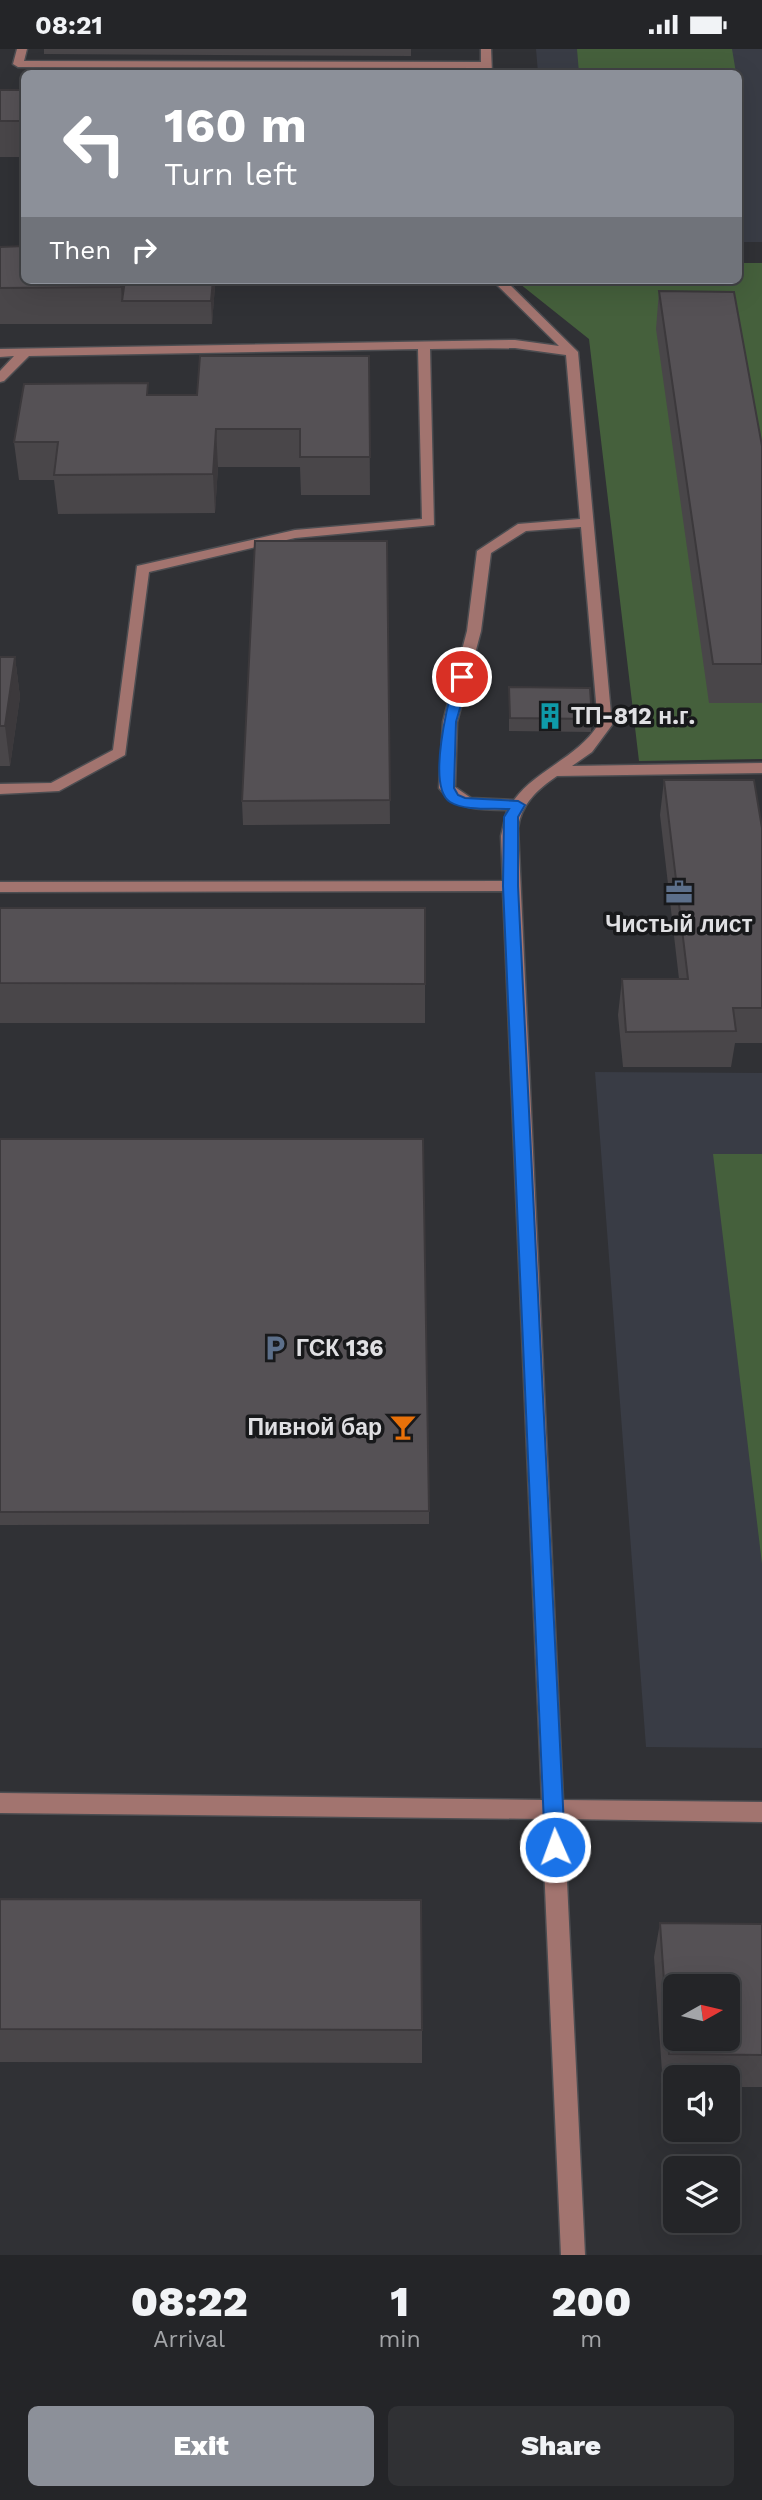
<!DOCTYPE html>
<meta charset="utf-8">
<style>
:root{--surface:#242528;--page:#303134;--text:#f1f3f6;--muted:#a3a5a8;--line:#414245;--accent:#8c9099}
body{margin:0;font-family:"Work Sans",sans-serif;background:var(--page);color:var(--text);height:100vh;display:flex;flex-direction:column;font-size:26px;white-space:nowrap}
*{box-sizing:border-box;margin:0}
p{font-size:23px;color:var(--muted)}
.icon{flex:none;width:38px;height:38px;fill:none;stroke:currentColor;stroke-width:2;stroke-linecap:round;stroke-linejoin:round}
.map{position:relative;height:2206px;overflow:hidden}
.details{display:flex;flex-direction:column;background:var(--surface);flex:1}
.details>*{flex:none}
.banner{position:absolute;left:21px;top:21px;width:721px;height:214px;border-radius:10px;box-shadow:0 7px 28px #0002,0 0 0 2px var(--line);background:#8c9099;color:#fff;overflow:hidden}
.needle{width:46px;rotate:82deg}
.buttons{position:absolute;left:663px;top:1925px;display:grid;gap:14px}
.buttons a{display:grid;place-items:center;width:77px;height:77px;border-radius:10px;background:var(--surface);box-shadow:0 7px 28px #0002,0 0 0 2px var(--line);font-size:35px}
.pin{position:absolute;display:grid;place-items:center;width:60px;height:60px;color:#fff;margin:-30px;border:4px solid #fff;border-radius:50%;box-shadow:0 2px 7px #0007}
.me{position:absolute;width:77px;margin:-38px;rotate:358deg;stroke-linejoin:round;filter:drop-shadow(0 0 5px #0008)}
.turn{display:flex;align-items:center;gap:24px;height:147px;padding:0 28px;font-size:32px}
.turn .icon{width:91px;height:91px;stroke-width:2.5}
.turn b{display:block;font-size:49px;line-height:60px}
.then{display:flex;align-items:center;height:66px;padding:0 28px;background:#0003;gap:14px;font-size:26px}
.eta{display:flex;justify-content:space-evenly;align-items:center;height:119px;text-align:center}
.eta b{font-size:42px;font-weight:800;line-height:49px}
.primary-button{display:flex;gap:14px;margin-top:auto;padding:14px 28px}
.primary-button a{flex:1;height:80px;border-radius:10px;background:var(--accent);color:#fff;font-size:28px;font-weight:800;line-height:80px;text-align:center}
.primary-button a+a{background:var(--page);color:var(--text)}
.status{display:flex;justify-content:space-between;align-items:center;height:49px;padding:0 35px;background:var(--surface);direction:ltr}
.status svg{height:19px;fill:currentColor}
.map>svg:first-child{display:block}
.built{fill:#393c45}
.green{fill:#45603c}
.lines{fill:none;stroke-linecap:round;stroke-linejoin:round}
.minor-casing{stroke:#4c4d51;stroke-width:3}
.minor{fill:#a2746f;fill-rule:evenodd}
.wall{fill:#494649}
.shaded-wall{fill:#3c393c}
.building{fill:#555155;stroke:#3c393c;stroke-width:2;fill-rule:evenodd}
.route{fill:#1a73e8;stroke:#114b97;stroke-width:2}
.labels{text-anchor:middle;stroke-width:7;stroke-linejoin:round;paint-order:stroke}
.poi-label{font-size:23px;font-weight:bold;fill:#e0e0e3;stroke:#18191b;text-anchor:start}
</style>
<div class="status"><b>08:21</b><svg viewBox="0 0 49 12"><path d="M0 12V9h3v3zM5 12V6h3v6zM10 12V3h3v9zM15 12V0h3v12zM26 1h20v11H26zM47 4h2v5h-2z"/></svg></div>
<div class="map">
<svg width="762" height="2206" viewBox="0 0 762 2206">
<rect width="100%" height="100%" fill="#303135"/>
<path class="built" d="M 536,0 L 762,0 L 762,193 L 739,193 L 738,24 L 538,24 Z
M 595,1023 L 762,1024 L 762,1699 L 646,1698 Z"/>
<path class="green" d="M 577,0 L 732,0 L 736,24 L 579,24 Z
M 739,214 L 762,214 L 762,710 L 639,712 L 589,290 L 515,231 L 738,231 Z
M 713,1105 L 762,1105 L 762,1515 Z"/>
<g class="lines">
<defs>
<path id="minor" d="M 17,0 L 27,0 L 24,12 L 481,13 L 481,0 L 491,0 L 492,24 L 482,24 L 482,19 L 18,18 L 13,15 Z
M 492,231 L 505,231 L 578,303 L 612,676 L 592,703 L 572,717 L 762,714 L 762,724 L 557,727 C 538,740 521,755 518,779 L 563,1751 L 762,1753 L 762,1773 L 564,1770 L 585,2206 L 561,2206 L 542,1770 L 0,1764 L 0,1744 L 542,1751 L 503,842 L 0,843 L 0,833 L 503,832 L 501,787 L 507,761 C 482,761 455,761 439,739 L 443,673 L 467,582 L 477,502 L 518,475 L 580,470 L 566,306 L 515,299 L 430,300 L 434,476 L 295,489 L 149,523 L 125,706 L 59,742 L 0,745 L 0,735 L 51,734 L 113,701 L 137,517 L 295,481 L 422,470 L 418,300 L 29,307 L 4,332 L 0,333 L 0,322 L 14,307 L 0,308 L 0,300 L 515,291 L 559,297 ZM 581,478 L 598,676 C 577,709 537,720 514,751 L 471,749 L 455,738 L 457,673 L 481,582 L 491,504 L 526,482 Z"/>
</defs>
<use href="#minor" class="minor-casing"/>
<use href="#minor" class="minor"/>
</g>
<path class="wall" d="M 44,0 L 411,0 L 411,7 L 44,5 Z
M 0,41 L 24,41 L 24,108 L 0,108 Z
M 0,198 L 24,231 L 247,231 L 247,237 L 215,237 L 212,275 L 0,275 Z
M 659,242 L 762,397 L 762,654 L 709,654 L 656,280 Z
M 369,307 L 370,446 L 301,446 L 300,418 L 218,418 L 215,464 L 58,465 L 54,431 L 19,431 L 14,393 L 149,346 L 197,346 Z
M 387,492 L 390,775 L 243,776 L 242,752 Z
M 0,608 L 15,608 L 20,648 L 10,717 L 0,717 Z
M 509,638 L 592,670 L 591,683 L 509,682 Z
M 664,731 L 762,779 L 762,994 L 735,994 L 731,1018 L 623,1018 L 618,966 L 622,930 L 679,930 L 660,766 Z
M 0,859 L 425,935 L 425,974 L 0,974 Z
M 0,1090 L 429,1462 L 429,1475 L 0,1476 Z
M 0,1850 L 422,1981 L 422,2014 L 0,2013 Z
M 660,1874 L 762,1875 L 762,2038 L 728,2038 L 728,2028 L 676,2028 L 676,2038 L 663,2037 L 654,1908 Z"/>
<path class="shaded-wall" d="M 122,231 L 129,231 L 122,252 L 121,238 Z
M 213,231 L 215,231 L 215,237 L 212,275 L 211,252 Z
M 216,380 L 218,418 L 215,464 L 213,425 Z
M 15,608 L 20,648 L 10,717 L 5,677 Z"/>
<path class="building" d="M 0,41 L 24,41 L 24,72 L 0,72 Z
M 24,197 L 24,231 L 122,231 L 121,238 L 0,239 L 0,198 Z
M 125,231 L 213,231 L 211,252 L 122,252 Z
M 659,242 L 734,243 L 762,397 L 762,615 L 713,615 Z
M 200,307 L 369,307 L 370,408 L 300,408 L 300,380 L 216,380 L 213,425 L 54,426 L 58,393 L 14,393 L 24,335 L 148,334 L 147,346 L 197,346 Z
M 255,492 L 387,492 L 390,751 L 242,752 Z
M 0,608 L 15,608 L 5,677 L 0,677 Z
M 509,638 L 590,639 L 592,670 L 510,669 Z
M 664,731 L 754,731 L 762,779 L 762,959 L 733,959 L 736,982 L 626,983 L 622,930 L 688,930 Z
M 0,859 L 425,859 L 425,935 L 0,934 Z
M 0,1090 L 423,1090 L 429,1462 L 0,1463 Z
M 0,1850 L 421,1851 L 422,1981 L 0,1980 Z
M 660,1874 L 762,1875 L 762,2006 L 669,2005 ZM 676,1937 L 728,1937 L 728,1990 L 676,1990 Z"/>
<path class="route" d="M 462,624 L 469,628 L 456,673 L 454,739 L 458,746 L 465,749 L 518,752 L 525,756 L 518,768 L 518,837 L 565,1798 L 562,1805 L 555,1807 L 548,1805 L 545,1798 L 503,837 L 504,768 L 509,760 C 491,759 465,762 450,753 C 426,738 449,650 455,628 Z"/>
<defs>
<symbol id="building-bare" viewBox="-9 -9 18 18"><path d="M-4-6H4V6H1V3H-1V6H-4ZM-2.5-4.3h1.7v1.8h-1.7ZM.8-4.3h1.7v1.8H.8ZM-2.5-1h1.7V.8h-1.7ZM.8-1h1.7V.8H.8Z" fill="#0f9aa8" stroke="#18191b" stroke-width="2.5" paint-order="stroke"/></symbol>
<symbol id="office-bare" viewBox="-9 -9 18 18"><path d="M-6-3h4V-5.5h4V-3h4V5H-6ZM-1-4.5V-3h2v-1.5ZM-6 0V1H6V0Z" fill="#5c6f8a" stroke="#18191b" stroke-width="2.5" paint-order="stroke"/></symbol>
<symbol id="parking-bare" viewBox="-9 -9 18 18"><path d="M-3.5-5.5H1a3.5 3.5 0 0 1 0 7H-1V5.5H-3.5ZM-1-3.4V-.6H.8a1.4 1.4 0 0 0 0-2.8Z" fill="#5c6f8a" stroke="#18191b" stroke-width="2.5" paint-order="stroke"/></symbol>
<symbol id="bar-bare" viewBox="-9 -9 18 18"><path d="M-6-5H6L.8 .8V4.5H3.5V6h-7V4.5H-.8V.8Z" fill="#e8710a" stroke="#18191b" stroke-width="2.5" paint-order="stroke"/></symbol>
</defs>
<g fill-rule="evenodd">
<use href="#building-bare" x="531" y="648" width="38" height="38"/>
<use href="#office-bare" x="660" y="824" width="38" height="38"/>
<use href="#parking-bare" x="256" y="1280" width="38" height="38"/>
<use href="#bar-bare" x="384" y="1359" width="38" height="38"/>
</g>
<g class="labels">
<g class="poi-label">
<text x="571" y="675">ТП-812 н.г.</text>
<text x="679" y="883" text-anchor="middle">Чистый лист</text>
<text x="296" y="1307">ГСК 136</text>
<text x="382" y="1386" text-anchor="end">Пивной бар</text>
</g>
</g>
</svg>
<div class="buttons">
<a><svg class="needle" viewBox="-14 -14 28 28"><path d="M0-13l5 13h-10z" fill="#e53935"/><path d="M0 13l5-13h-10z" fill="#a3a5a8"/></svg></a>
<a><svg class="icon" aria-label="sound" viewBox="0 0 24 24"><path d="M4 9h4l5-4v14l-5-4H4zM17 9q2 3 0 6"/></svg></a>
<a><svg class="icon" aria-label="layers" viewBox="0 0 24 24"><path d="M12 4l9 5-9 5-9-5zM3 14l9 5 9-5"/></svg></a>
</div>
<div class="pin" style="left:462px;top:628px;background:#d93025"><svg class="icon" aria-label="arrive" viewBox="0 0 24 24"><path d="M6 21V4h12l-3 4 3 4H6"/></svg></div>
<svg class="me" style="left:555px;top:1798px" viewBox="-20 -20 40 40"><circle r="17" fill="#1a73e8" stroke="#fff" stroke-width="3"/><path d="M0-11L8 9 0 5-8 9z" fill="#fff"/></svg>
<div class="banner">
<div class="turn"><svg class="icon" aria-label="left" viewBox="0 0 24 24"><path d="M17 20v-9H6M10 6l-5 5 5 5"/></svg><div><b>160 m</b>Turn left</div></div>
<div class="then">Then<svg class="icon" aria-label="right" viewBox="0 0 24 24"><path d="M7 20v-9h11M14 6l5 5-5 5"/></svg></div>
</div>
</div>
<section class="details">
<div class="eta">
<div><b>08:22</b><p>Arrival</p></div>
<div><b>1</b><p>min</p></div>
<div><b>200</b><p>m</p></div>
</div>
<div class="primary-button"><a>Exit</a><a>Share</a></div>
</section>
